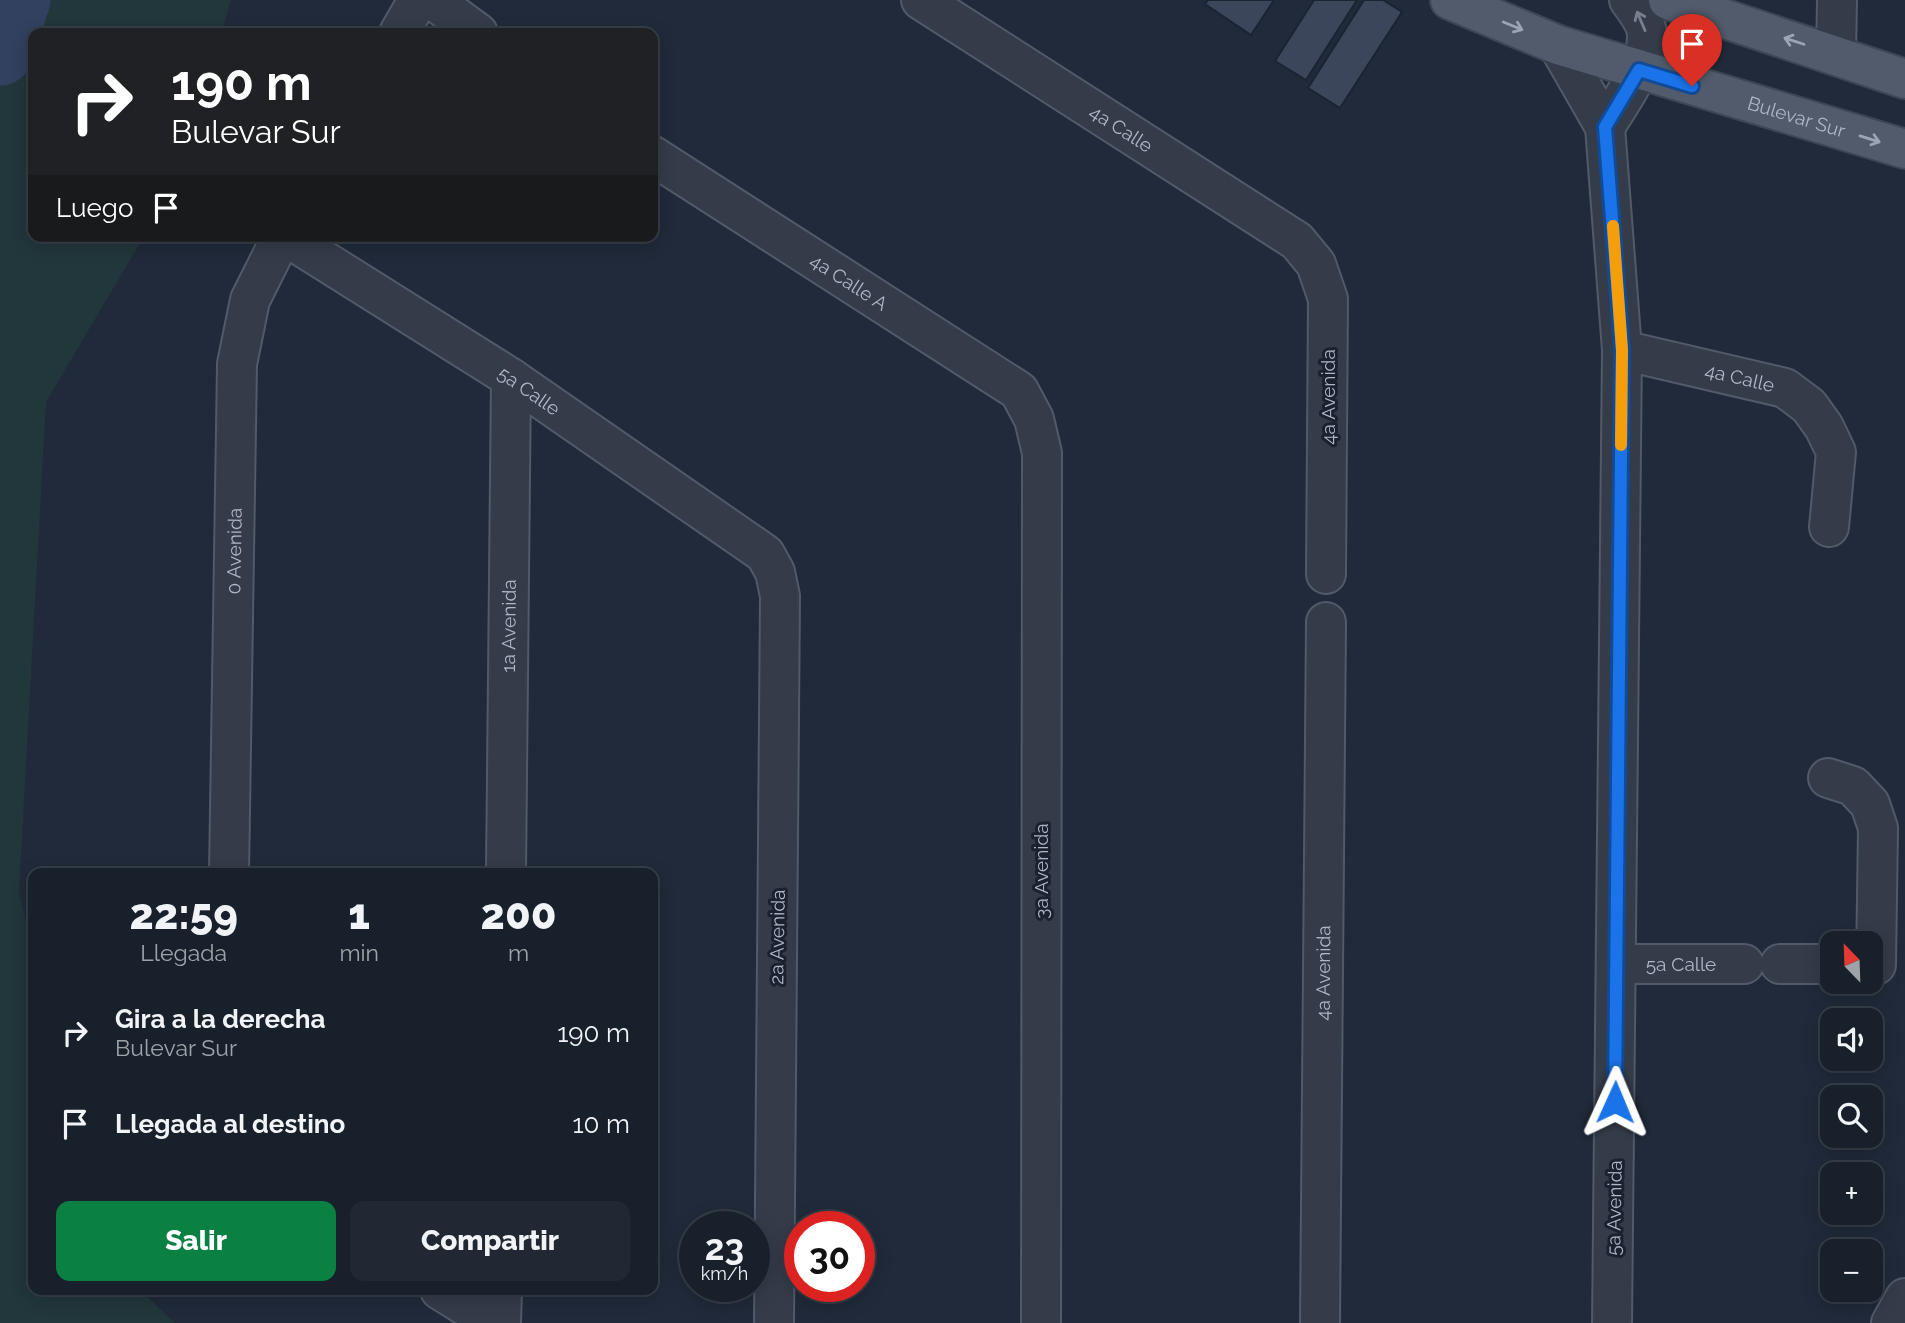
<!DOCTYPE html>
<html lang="es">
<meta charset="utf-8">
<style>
:root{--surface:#18202c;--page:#212834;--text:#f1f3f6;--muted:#9fa3a9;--line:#363e48;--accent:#0b8043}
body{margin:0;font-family:Raleway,sans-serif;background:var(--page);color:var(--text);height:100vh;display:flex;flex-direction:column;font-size:26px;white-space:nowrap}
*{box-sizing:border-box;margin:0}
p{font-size:23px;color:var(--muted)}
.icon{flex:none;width:38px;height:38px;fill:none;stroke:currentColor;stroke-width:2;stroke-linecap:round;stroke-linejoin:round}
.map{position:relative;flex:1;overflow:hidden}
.panel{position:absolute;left:28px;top:868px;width:630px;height:427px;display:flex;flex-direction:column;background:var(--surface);border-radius:14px;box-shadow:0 4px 18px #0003,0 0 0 2px var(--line)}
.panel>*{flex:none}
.top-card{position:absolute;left:28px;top:28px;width:630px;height:214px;border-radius:14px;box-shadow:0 4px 18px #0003,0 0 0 2px var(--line);background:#202124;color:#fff;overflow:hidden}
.needle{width:46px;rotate:337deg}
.controls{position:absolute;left:1820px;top:931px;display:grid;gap:14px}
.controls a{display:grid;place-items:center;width:63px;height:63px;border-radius:14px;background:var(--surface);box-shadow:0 4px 18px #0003,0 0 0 2px var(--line);font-size:35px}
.speed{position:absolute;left:679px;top:1211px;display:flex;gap:14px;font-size:35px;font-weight:700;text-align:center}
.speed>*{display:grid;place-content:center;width:91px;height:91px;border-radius:50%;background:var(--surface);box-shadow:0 4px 18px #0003,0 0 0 2px var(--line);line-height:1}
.speed small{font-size:18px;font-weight:400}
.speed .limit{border:10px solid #d22;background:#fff;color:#111}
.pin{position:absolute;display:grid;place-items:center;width:60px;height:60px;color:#fff;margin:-72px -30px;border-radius:50% 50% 50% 0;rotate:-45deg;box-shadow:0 0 7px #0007}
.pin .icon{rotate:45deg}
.me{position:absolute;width:77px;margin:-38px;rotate:1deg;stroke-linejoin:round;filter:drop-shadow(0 0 5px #0008)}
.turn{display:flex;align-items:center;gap:24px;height:147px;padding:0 28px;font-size:32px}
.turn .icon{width:91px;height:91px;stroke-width:2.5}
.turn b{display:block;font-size:49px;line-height:60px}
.then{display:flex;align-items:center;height:66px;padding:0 28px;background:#0003;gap:14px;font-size:26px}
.eta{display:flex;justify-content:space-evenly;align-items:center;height:119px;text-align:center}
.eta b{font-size:42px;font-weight:800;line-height:49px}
.cta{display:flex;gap:14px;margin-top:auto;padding:14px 28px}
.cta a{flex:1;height:80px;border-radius:14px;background:var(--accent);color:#fff;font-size:28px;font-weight:800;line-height:80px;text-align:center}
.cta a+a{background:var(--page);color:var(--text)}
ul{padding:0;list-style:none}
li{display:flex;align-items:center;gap:21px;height:91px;padding:0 28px}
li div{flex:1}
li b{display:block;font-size:26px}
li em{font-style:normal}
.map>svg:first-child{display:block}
.green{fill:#22373b}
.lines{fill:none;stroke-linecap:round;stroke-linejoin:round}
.river{stroke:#324160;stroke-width:65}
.building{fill:#3c465a;stroke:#1c2331;stroke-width:2}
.minor-casing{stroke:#525968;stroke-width:42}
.major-casing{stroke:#3e4554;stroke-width:42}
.minor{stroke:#343c4a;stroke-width:38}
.major{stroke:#525b6b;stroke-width:38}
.oneway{stroke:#787f8f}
.oneway2{stroke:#9ca4b5}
.route-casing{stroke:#114b97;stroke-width:18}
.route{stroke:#1a73e8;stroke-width:12}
.slow{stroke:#f59e0b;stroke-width:12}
.labels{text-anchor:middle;stroke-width:6;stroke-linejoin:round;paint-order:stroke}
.street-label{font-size:19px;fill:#afb6c7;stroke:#1a212f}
</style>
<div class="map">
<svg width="1905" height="1323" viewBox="0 0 1905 1323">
<rect width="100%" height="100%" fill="#202a3a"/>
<path class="green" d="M 0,0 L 231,0 L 221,33 L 33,33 L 33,236 L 144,236 L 46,402 L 19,891 L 33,957 L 33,1290 L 140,1290 L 175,1323 L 0,1323 Z"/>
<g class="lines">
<path class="river" d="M 0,53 L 18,0"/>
</g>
<path class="building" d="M 1208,0 L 1274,0 L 1251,35 L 1205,4 Z
M 1314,0 L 1357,0 L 1306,80 L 1275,61 Z
M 1364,0 L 1383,0 L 1402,12 L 1340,108 L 1308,88 Z"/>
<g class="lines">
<defs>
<g id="minor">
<path d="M 433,0 L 478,33"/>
<path id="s1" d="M 921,0 L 1297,241 L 1316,264 L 1328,299 L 1326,574"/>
<path d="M 399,33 L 418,0"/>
<path d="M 1558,45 L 1605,127 L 1622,350 L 1612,1323"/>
<path d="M 1836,55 L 1837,0"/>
<path d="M 1605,127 C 1620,102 1653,59 1646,28 C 1643,19 1635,8 1629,0"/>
<path id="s2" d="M 653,156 L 1019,391 L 1034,419 L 1042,453 L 1041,1323"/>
<path id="s3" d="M 285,236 L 511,378 L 765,554 L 775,572 L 780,596 L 774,1323"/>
<path id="s4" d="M 1622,350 L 1785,388 L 1809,406 L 1824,427 L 1836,452 L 1829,527"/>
<path d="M 1828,778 L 1853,786 L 1870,804 L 1878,828 L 1876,965"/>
<path id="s5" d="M 229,873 L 237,364 L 250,300 L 282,236"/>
<path id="s6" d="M 506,873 L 511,378"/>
<path id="s7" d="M 1616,964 L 1744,964"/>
<path d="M 1780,964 L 1832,964"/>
<path d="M 440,1290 L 493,1323"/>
<path d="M 501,1323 L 502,1290"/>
<path id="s8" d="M 1320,1323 L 1326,622"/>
<path d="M 1891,1323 L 1905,1298"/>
</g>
<g id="major">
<path id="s9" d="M 1450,0 L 1558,45 L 1905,149"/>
<path d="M 1668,0 L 1905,79"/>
</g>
</defs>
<use href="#minor" class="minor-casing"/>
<use href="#major" class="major-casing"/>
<use href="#minor" class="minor"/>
<use href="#major" class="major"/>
</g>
<defs><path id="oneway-shaft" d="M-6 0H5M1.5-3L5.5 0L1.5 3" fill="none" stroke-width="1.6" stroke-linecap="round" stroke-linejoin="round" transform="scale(1.75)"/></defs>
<use class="oneway" href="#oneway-shaft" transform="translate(1641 21) rotate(-113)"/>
<g class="oneway2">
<use href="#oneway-shaft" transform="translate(1513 26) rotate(22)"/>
<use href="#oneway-shaft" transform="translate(1794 41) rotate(-162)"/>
<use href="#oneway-shaft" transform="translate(1870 139) rotate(17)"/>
</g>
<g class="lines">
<defs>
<path id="route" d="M 1615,1102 L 1622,350 L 1605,127 L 1639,70 L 1692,86"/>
</defs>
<use href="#route" class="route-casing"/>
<use href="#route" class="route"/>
<path class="slow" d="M 1613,226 L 1622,350 L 1621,445"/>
</g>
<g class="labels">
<g class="street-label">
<text dy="7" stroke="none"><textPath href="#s9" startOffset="366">Bulevar Sur</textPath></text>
<text dy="7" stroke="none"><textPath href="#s1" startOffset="238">4a Calle</textPath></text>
<text dy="7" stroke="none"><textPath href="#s2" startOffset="233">4a Calle A</textPath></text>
<text dy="7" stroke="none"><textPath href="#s4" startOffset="121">4a Calle</textPath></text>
<text dy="7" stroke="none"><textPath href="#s3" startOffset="289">5a Calle</textPath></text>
<text transform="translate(1328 397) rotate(-90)" y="7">4a Avenida</text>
<text dy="7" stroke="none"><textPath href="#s5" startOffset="322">0 Avenida</textPath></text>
<text dy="7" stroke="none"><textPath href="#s6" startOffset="247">1a Avenida</textPath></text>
<text transform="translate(1041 871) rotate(-90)" y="7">3a Avenida</text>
<text transform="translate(777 937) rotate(-89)" y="7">2a Avenida</text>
<text dy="7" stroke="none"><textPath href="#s7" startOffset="65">5a Calle</textPath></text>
<text dy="7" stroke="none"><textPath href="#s8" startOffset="350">4a Avenida</textPath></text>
<text transform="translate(1614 1208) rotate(-89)" y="7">5a Avenida</text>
</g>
</g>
</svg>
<div class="controls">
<a><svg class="needle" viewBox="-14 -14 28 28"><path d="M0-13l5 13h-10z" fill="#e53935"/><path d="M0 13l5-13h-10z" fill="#9fa3a9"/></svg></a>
<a><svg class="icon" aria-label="sound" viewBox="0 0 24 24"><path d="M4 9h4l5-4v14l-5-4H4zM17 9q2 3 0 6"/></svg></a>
<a><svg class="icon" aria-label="search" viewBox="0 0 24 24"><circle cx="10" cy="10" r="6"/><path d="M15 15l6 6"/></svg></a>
<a>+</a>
<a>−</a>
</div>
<div class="speed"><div>23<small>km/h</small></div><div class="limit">30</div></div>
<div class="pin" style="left:1692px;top:86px;background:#d93025"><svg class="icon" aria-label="arrive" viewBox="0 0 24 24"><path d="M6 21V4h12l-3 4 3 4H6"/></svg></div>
<svg class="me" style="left:1615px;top:1102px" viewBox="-20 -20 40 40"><path d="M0-17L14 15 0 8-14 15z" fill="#1a73e8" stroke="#fff" stroke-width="4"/></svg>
<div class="top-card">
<div class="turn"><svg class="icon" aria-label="right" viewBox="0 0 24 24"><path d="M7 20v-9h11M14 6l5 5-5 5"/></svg><div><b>190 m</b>Bulevar Sur</div></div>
<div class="then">Luego<svg class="icon" aria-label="arrive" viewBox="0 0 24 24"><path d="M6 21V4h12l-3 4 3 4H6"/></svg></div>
</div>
<section class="panel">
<div class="eta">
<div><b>22:59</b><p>Llegada</p></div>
<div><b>1</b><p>min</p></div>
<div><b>200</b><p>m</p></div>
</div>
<ul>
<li><svg class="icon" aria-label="right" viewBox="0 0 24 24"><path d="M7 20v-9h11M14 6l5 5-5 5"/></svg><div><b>Gira a la derecha</b><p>Bulevar Sur</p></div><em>190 m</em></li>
<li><svg class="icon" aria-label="arrive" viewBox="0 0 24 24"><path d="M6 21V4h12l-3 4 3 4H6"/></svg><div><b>Llegada al destino</b></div><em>10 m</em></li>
</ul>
<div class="cta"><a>Salir</a><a>Compartir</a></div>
</section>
</div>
